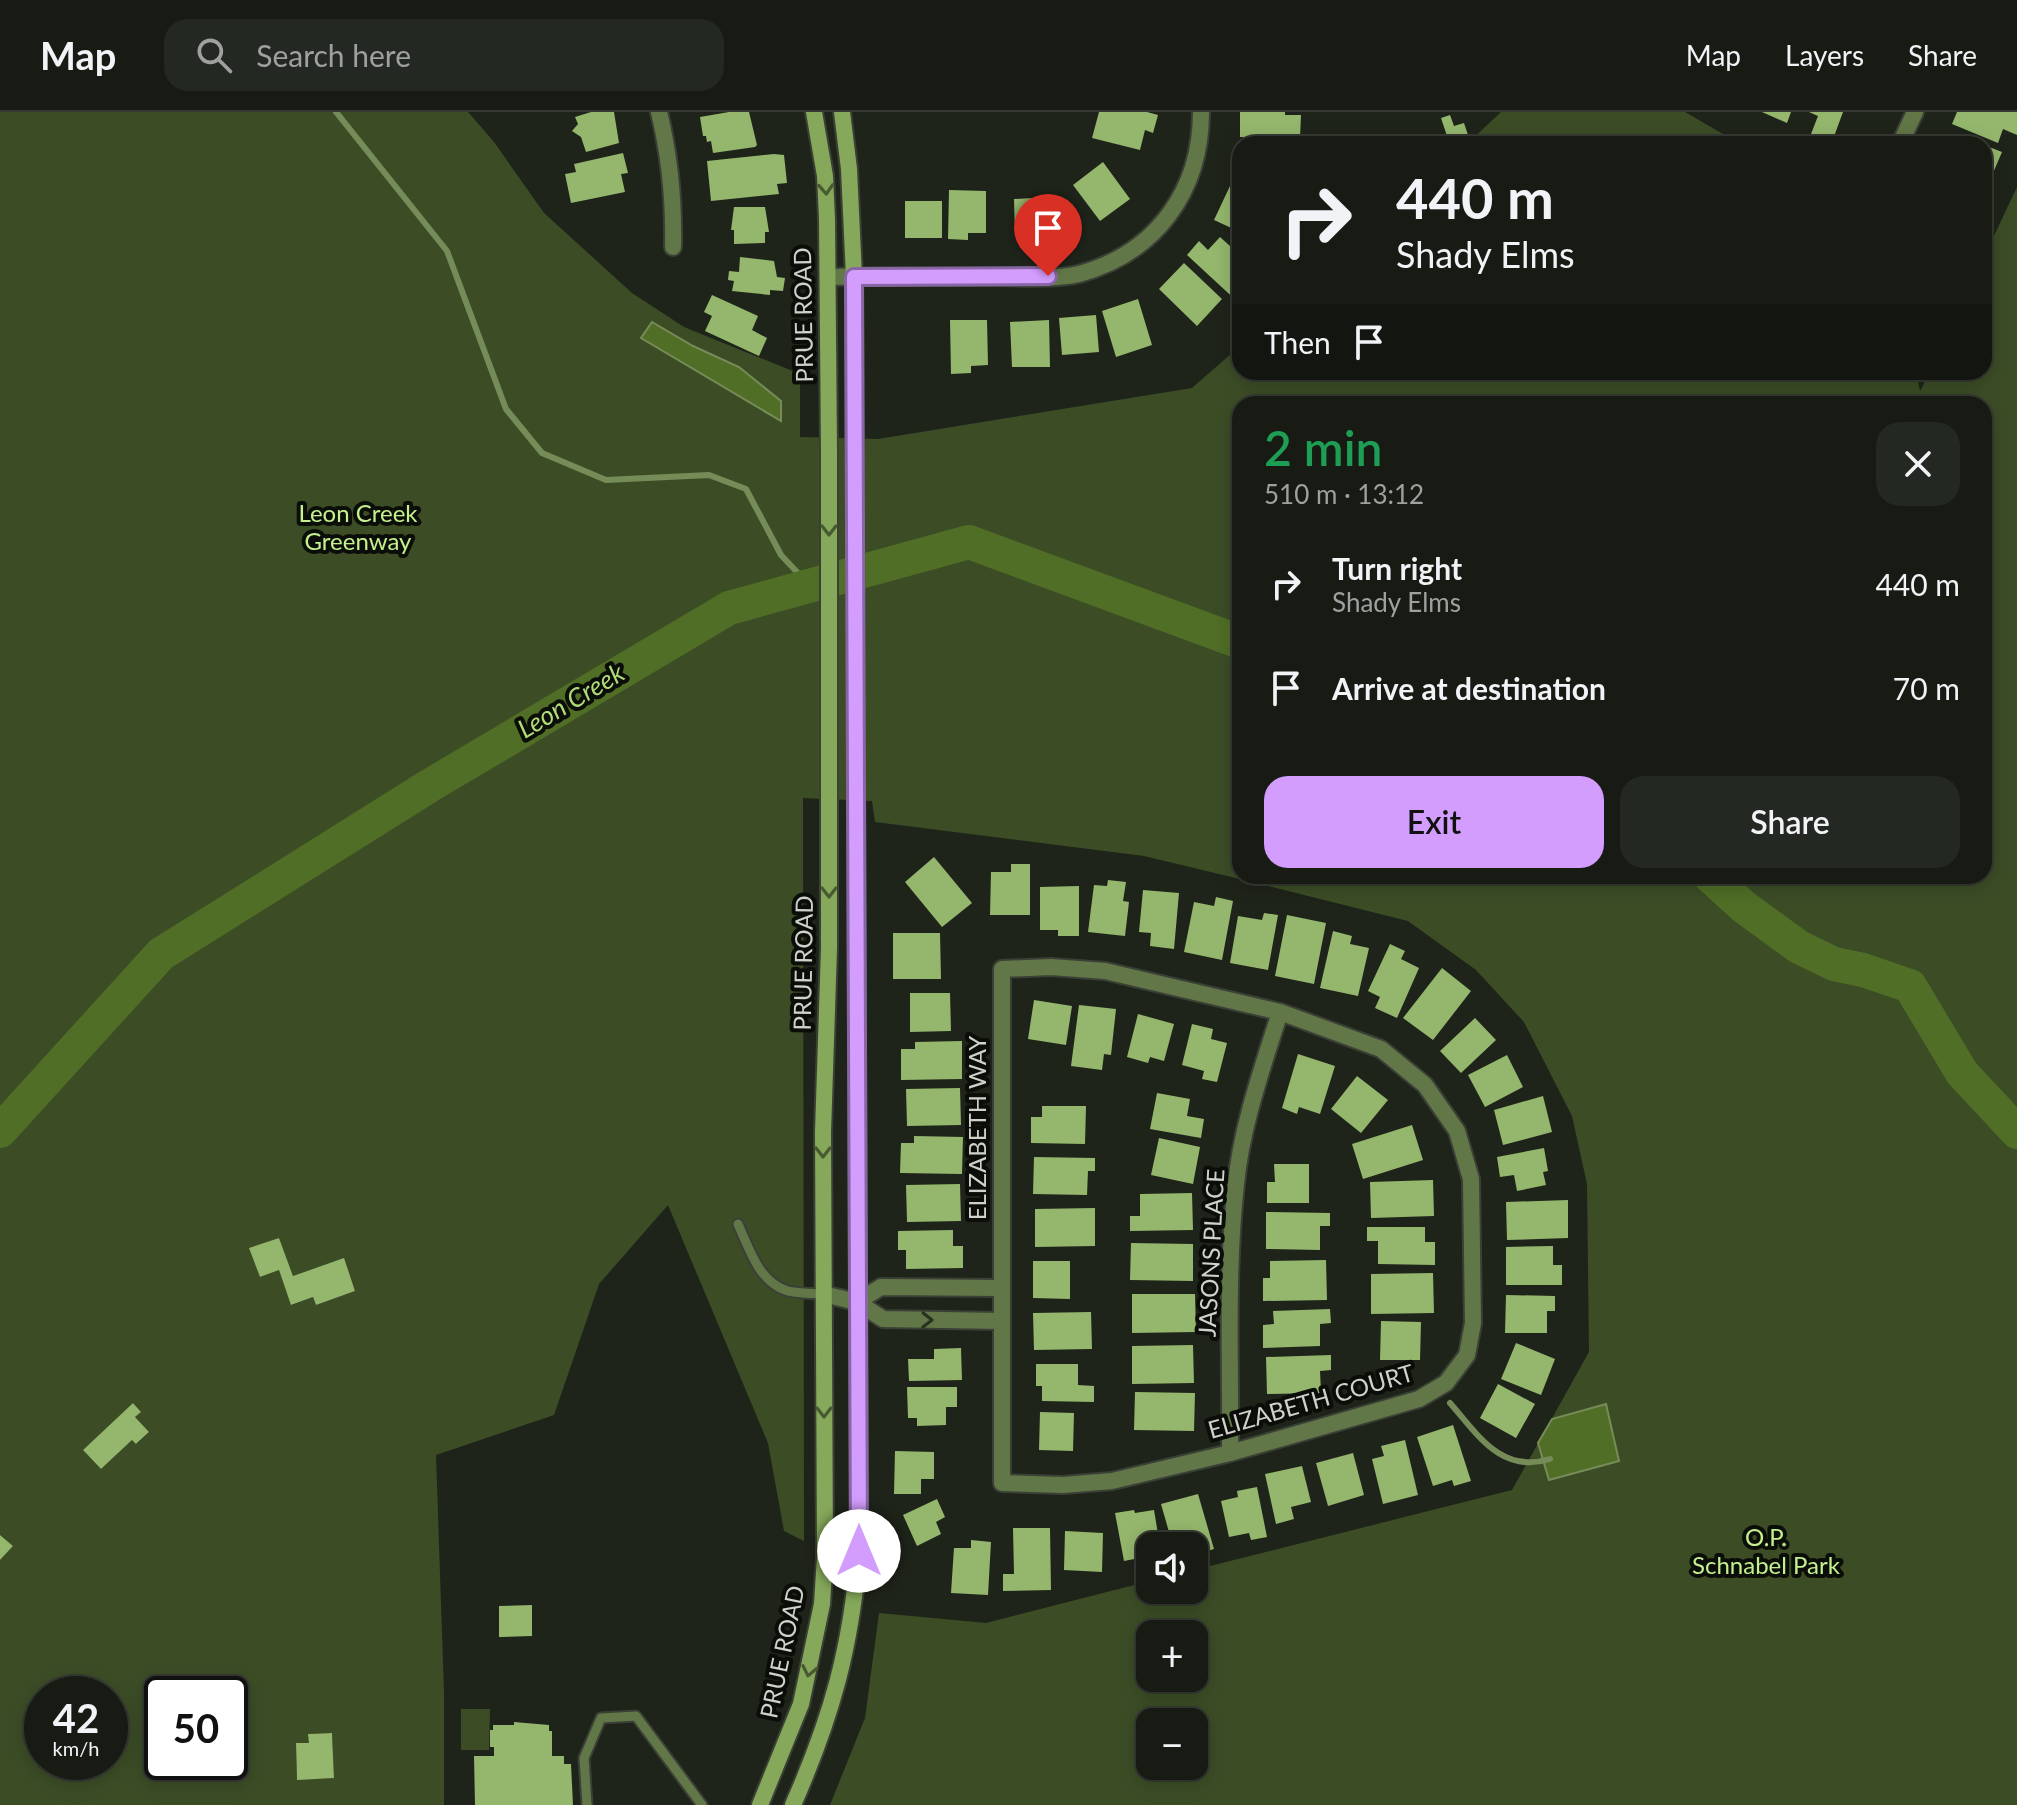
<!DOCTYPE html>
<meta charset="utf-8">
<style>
:root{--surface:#171b14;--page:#242822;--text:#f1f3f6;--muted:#9ea1a0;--line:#363934;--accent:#d29dfd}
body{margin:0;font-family:Lato,sans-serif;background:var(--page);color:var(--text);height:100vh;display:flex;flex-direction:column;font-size:30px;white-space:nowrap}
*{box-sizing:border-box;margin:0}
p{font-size:26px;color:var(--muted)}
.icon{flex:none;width:44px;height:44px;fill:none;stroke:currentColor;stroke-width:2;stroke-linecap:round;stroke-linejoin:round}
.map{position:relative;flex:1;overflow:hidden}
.drawer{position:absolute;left:1232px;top:284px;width:760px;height:488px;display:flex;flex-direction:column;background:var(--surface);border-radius:24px;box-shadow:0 4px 20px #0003,0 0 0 2px var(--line)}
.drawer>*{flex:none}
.guide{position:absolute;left:1232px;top:24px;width:760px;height:244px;border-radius:24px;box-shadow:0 4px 20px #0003,0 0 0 2px var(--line);background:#171b14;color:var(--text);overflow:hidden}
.controls{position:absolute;left:1136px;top:1420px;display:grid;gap:16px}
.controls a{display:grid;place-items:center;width:72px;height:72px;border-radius:16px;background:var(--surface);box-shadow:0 4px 20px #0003,0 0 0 2px var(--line);font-size:40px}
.speed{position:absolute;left:24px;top:1564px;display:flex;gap:16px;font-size:40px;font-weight:700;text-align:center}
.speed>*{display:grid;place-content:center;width:104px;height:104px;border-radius:50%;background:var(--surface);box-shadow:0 4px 20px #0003,0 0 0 2px var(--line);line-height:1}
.speed small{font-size:20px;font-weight:400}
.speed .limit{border:4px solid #111;border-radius:12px;background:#fff;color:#111}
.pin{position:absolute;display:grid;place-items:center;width:68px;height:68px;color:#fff;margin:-82px -34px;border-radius:50% 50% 50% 0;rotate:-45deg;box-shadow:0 0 8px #0007}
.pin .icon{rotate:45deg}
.me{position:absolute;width:88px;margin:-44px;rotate:0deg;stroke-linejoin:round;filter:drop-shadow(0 0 6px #0008)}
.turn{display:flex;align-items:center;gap:28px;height:168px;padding:0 32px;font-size:36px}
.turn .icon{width:104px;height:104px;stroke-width:2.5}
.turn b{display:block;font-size:56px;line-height:68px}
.then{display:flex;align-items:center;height:76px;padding:0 32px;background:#0003;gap:16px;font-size:30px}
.round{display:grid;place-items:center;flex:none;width:84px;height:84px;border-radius:24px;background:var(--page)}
.overview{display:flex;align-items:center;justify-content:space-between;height:136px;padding:0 32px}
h1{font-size:48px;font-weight:600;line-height:60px;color:#1e9e55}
.cta{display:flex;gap:16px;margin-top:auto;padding:16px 32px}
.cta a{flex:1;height:92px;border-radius:24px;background:var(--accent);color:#111;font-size:32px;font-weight:600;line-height:92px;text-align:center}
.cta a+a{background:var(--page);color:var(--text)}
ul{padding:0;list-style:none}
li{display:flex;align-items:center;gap:24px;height:104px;padding:0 32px}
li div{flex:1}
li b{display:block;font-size:30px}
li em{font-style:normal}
header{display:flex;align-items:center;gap:48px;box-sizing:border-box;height:112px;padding:0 40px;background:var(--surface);border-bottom:2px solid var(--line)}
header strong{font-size:38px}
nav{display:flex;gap:44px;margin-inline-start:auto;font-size:28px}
.search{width:560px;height:72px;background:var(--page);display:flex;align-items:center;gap:20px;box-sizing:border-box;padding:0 28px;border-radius:24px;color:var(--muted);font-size:30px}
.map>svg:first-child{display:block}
.green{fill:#3c4d26;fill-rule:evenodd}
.water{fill:#506e26;stroke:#768c58;stroke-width:2}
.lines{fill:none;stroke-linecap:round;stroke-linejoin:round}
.stream{stroke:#768c58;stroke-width:6}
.river{stroke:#506e26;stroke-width:34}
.building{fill:#95b76d}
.lane-casing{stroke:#3b4036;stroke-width:13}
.street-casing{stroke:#3b4036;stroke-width:20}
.secondary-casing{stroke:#3b4036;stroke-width:20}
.lane{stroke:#627748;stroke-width:9}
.street{stroke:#627748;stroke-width:16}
.secondary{stroke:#85a85a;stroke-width:16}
.oneway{stroke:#485a31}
.oneway2{stroke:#29321e}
.route-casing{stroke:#8866a4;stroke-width:20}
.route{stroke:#d29dfd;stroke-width:14}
.labels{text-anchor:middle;stroke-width:8;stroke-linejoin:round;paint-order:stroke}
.street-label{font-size:24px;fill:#cfd2cb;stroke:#0b0d08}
.park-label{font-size:24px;fill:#c4f08d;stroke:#0b0d08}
.water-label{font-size:26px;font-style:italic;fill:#b0db78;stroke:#0b0d08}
</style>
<header>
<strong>Map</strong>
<div class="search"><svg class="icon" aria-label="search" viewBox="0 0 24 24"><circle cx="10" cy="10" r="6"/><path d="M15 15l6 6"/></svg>Search here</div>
<nav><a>Map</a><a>Layers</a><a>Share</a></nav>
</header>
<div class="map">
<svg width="2017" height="1693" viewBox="0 0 2017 1693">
<rect width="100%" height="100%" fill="#1f241a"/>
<path class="green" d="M 0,0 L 468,0 L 494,30 L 544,101 L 632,181 L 684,215 L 800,262 L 800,325 L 878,327 L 1192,276 L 1240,234 L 1240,260 L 1916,260 L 1920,279 L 1930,260 L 1984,260 L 1984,145 L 2017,75 L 2017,1693 L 830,1693 L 865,1606 L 879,1501 L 986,1511 L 1150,1469 L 1150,1478 L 1194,1478 L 1194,1458 L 1512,1378 L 1589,1240 L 1587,1072 L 1572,1004 L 1524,910 L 1476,858 L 1408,809 L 1244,768 L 1144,744 L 875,710 L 872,689 L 803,686 L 804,1429 L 784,1419 L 768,1331 L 668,1093 L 599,1172 L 554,1303 L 436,1343 L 444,1581 L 444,1693 L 0,1693 L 0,1448 L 13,1434 L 0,1423 ZM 1240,292 L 1984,292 L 1984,764 L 1240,764 ZM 279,1126 L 293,1164 L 343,1147 L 355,1179 L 316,1193 L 313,1185 L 292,1193 L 279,1158 L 260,1165 L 250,1136 ZM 133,1291 L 141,1300 L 135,1305 L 149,1320 L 137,1332 L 132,1328 L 101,1357 L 83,1338 ZM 1150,1522 L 1194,1522 L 1194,1566 L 1150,1566 ZM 42,1582 L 110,1582 L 110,1650 L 42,1650 ZM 162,1582 L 230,1582 L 230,1650 L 162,1650 ZM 1150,1610 L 1194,1610 L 1194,1654 L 1150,1654 ZM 332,1621 L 334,1666 L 297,1667 L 296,1632 L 309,1631 L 309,1622 Z
M 1501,0 L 1685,0 L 1740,32 L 1467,32 Z
M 461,1597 L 490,1597 L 489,1638 L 461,1638 Z"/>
<path class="water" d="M 652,210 L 693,234 L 739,255 L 781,289 L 781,309 L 641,226 Z
M 1606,1292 L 1619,1349 L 1549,1368 L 1538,1331 L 1552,1307 Z"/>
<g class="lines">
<path class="stream" d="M 336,0 L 447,139 L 506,297 L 542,341 L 606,368 L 709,363 L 746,377 L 781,443 L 810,474
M 1450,1291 C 1478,1323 1501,1362 1550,1347"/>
<path class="river" d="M 1710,764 L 1744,795 L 1799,835 L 1834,852 L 1863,858 L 1910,874 L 1962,961 L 2017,1020
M 0,1019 L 161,842 L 429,674 L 729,496 L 969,430 L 1240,530"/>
</g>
<path class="building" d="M 591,0 L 614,0 L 619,31 L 586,40 L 581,25 L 572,19 L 578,12 L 575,5 Z
M 729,0 L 749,0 L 757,33 L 755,35 L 713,41 L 711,29 L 707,30 L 706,24 L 703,24 L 700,5 Z
M 1099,0 L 1147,0 L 1158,3 L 1153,21 L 1145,18 L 1140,38 L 1092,26 Z
M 1240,0 L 1285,0 L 1285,3 L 1301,3 L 1300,26 L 1240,25 Z
M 1762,0 L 1791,0 L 1787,11 Z
M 1809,0 L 1843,0 L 1832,30 L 1811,22 L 1818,4 Z
M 1957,0 L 2017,0 L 2017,23 L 2003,17 L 1998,31 L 1952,12 Z
M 1450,3 L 1454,14 L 1464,11 L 1468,23 L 1449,30 L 1441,6 Z
M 1959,22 L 1983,32 L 1955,32 Z
M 1984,33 L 2002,40 L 1987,75 L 1984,74 Z
M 623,41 L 628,61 L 621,62 L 625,80 L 571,91 L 565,62 L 576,60 L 574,52 Z
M 774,42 L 784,43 L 787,71 L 777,72 L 779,82 L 711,89 L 707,49 Z
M 1235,49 L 1240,50 L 1240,71 L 1230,68 Z
M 1103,50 L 1130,87 L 1100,109 L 1073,73 Z
M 1230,74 L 1240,79 L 1240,120 L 1214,108 Z
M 949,78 L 986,79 L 986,121 L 968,121 L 968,128 L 948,127 Z
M 1050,85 L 1052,122 L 1015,123 L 1014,87 Z
M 905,89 L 942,89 L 942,126 L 905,126 Z
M 734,95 L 765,95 L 769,120 L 765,120 L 765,131 L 734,132 L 734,118 L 731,118 Z
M 1220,125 L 1240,143 L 1240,192 L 1187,143 L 1199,129 L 1208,138 Z
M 740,145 L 774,149 L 777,165 L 785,166 L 783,179 L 770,178 L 770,183 L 732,179 L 734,169 L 728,168 L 729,159 L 739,160 Z
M 1184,151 L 1222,187 L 1197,214 L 1159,177 Z
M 712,183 L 758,204 L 752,218 L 767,226 L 759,244 L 705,219 L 712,204 L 704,200 Z
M 1138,187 L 1152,233 L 1116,245 L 1102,199 Z
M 1096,203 L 1099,240 L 1062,243 L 1059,206 Z
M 950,208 L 987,208 L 988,253 L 971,254 L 971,261 L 951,262 Z
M 1049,208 L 1050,255 L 1012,255 L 1010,210 Z
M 934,745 L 972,791 L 942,815 L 905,770 Z
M 1011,752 L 1030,752 L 1030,803 L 990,803 L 991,760 L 1011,760 Z
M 1108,768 L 1126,770 L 1123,789 L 1129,790 L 1125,824 L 1088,820 L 1094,773 L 1107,774 Z
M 1079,774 L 1079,824 L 1058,824 L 1058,818 L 1040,818 L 1040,775 Z
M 1143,778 L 1179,781 L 1174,837 L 1150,834 L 1151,821 L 1139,820 Z
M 1216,785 L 1233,789 L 1222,848 L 1184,840 L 1194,790 L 1214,794 Z
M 1264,801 L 1278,803 L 1268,858 L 1230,851 L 1238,804 L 1262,808 Z
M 1287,803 L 1326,811 L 1314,872 L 1275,864 Z
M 1333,819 L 1352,824 L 1350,832 L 1369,836 L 1358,884 L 1320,876 Z
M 893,821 L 940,821 L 941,867 L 893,867 Z
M 1390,832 L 1405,839 L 1401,847 L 1419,856 L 1397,906 L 1375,896 L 1380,885 L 1368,879 Z
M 1442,856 L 1471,879 L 1433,928 L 1403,906 Z
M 910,881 L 950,881 L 951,919 L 910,920 Z
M 1034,888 L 1072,894 L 1066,933 L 1028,927 Z
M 1079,893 L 1116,897 L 1111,943 L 1104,942 L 1102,958 L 1071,954 Z
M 1138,902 L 1174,912 L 1164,949 L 1150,945 L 1148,951 L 1127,945 Z
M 1475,906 L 1496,928 L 1461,961 L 1440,939 Z
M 1192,912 L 1213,917 L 1211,927 L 1227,931 L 1217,970 L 1202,967 L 1204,959 L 1182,953 Z
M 962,929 L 962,967 L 901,968 L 901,937 L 915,937 L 915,930 Z
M 1298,942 L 1335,954 L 1320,1002 L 1299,995 L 1297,1002 L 1282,996 Z
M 1507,943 L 1523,975 L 1485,995 L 1468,963 Z
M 1357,964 L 1388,988 L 1361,1021 L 1331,997 Z
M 960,976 L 961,1013 L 907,1014 L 906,977 Z
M 1157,981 L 1190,987 L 1187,1004 L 1204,1007 L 1201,1026 L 1150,1017 Z
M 1543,984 L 1552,1020 L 1503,1033 L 1494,998 Z
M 1042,994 L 1086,994 L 1085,1032 L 1031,1031 L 1031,1005 L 1042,1005 Z
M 1412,1013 L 1423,1048 L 1363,1067 L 1352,1032 Z
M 914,1024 L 963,1025 L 962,1062 L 900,1061 L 901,1031 L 914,1031 Z
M 1159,1026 L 1200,1035 L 1193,1072 L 1151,1063 Z
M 1544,1036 L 1548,1059 L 1543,1060 L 1546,1073 L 1517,1079 L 1514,1063 L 1500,1065 L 1497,1045 Z
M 1034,1045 L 1095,1046 L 1095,1059 L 1088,1059 L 1087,1083 L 1033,1082 Z
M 1274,1052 L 1309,1052 L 1309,1091 L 1267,1091 L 1267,1070 L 1275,1070 Z
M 1433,1068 L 1434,1104 L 1371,1106 L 1370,1070 Z
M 960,1072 L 961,1109 L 907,1110 L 906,1073 Z
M 1192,1081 L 1193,1118 L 1130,1119 L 1130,1104 L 1140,1104 L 1140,1082 Z
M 1568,1088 L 1568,1126 L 1507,1128 L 1506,1090 Z
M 1095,1096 L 1095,1134 L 1035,1135 L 1035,1097 Z
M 1266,1100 L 1330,1101 L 1330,1114 L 1320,1114 L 1320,1138 L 1266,1137 Z
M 1367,1115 L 1425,1115 L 1425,1130 L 1435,1130 L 1435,1153 L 1378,1152 L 1378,1129 L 1367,1129 Z
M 953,1118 L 953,1134 L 963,1134 L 963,1156 L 906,1157 L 906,1138 L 898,1138 L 898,1119 Z
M 279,1126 L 293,1164 L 344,1146 L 355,1179 L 316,1193 L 313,1185 L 291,1193 L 279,1158 L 260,1165 L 249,1136 Z
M 1131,1131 L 1193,1132 L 1193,1169 L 1130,1168 Z
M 1553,1134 L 1553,1153 L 1562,1153 L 1562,1173 L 1506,1173 L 1506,1135 Z
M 1326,1148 L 1327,1188 L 1263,1189 L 1263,1166 L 1270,1166 L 1270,1149 Z
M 1033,1149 L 1070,1149 L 1070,1187 L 1033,1186 Z
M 1433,1161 L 1434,1201 L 1371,1202 L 1371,1162 Z
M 1132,1182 L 1195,1182 L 1196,1220 L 1132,1221 Z
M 1506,1183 L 1555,1184 L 1555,1199 L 1547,1199 L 1547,1221 L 1505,1221 Z
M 1330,1197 L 1331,1211 L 1320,1212 L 1320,1234 L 1263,1236 L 1263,1213 L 1274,1212 L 1273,1199 Z
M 1091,1200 L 1092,1237 L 1034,1238 L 1033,1201 Z
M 1381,1209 L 1421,1210 L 1420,1248 L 1380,1248 Z
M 1516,1231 L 1555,1247 L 1541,1283 L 1501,1267 Z
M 1193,1233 L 1194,1271 L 1132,1272 L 1132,1234 Z
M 961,1236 L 962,1268 L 909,1269 L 908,1247 L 934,1247 L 934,1237 Z
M 1331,1243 L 1331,1258 L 1320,1259 L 1321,1281 L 1267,1282 L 1266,1245 Z
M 1036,1252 L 1078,1252 L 1078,1273 L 1094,1274 L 1094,1290 L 1042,1289 L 1042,1274 L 1036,1274 Z
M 1498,1272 L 1535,1292 L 1516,1326 L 1480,1306 Z
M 907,1275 L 957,1275 L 957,1295 L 946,1295 L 946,1313 L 917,1314 L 917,1306 L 908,1306 Z
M 1135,1280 L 1195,1281 L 1194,1319 L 1134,1318 Z
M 133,1291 L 141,1300 L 135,1305 L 149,1320 L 136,1332 L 132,1328 L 101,1357 L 83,1338 Z
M 1040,1300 L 1074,1301 L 1073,1339 L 1039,1338 Z
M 1453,1313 L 1471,1369 L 1454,1374 L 1452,1368 L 1433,1374 L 1417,1325 Z
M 1405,1328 L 1418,1383 L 1383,1392 L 1372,1347 L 1384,1344 L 1381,1334 Z
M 895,1339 L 934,1340 L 934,1367 L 921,1367 L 921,1382 L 894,1382 Z
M 1353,1341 L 1364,1383 L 1328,1394 L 1316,1351 Z
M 1302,1354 L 1311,1390 L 1291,1395 L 1294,1407 L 1276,1412 L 1265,1362 Z
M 1257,1375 L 1267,1425 L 1251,1428 L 1249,1421 L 1229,1425 L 1221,1389 L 1238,1385 L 1237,1379 Z
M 1198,1382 L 1214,1437 L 1194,1443 L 1194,1434 L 1173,1434 L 1161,1392 Z
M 937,1387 L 945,1405 L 936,1410 L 941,1422 L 917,1434 L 903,1403 Z
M 1134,1398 L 1135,1401 L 1154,1398 L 1160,1434 L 1150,1434 L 1150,1444 L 1124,1449 L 1115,1401 Z
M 1013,1416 L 1050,1416 L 1051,1478 L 1003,1479 L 1003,1462 L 1014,1462 Z
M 1065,1419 L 1103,1421 L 1102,1460 L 1064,1458 Z
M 0,1423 L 13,1434 L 0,1448 Z
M 971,1428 L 991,1430 L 988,1483 L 951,1481 L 954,1436 L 971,1436 Z
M 532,1493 L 532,1524 L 499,1525 L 499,1494 Z
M 514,1610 L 549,1613 L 549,1619 L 552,1619 L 552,1644 L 564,1644 L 564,1652 L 571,1652 L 573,1693 L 475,1693 L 474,1644 L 494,1644 L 494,1635 L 490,1635 L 490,1618 L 493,1618 L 493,1613 L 514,1613 Z
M 332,1621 L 334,1666 L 297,1668 L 296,1631 L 309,1631 L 308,1622 Z"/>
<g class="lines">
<defs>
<path id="lane" d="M 738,1112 C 749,1136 758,1168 785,1178 C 796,1182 811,1181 823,1182
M 587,1693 L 584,1646 L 601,1606 L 636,1604 L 702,1693"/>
<path id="street" d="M 659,0 C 670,45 674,89 673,135
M 1900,32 L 1915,0
M 828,165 C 883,164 938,165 993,165 C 1020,165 1053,168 1079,162 C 1156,141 1201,79 1201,0
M 1051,855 L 1105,859 L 1280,900 L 1381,937 L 1425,973 L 1457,1019 L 1471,1067 L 1473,1211 L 1467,1243 L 1446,1271 L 1419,1287 L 1230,1341 L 1112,1369 L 1063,1373 L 1002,1371 L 1002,857 Z
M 823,1182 L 857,1190 L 883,1207 L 1002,1209
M 857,1190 L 881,1175 L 1002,1176
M 1230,1341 C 1231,1252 1226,1161 1236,1072 C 1241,1016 1263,954 1280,900"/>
<path id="secondary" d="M 760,1693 L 801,1592 L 822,1492 L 825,1445 L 823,1020 L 829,836 L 829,340 L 827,107 L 825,64 L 814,0
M 793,1693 C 832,1604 851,1536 859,1439 L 854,165 L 849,57 L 842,0"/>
</defs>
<use href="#lane" class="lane-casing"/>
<use href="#street" class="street-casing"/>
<use href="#secondary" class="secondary-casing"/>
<use href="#lane" class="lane"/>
<use href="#street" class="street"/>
<use href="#secondary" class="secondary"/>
</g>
<defs><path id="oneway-chevron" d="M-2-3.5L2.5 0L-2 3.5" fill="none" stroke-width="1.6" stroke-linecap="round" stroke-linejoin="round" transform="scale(2)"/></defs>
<g class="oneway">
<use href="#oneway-chevron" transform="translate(826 77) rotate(87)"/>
<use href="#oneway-chevron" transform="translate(829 418) rotate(90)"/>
<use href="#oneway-chevron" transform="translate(829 780) rotate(90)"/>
<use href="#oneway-chevron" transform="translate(823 1040) rotate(90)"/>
<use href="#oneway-chevron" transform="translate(824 1300) rotate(90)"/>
<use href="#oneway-chevron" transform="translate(809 1559) rotate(102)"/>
</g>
<use class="oneway2" href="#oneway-chevron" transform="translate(927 1208) rotate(1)"/>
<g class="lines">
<defs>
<path id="route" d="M 859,1439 L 854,165 L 1048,164"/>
</defs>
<use href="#route" class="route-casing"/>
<use href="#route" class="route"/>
</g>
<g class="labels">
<g class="street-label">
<text transform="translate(804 203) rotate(-91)" y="8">PRUE ROAD</text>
<text transform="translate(804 851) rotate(-89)" y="8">PRUE ROAD</text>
<text transform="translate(978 1016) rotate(-90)" y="8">ELIZABETH WAY</text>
<text transform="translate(1212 1141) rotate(-87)" y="8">JASONS PLACE</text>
<text transform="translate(1311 1290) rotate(-16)" y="8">ELIZABETH COURT</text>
<text transform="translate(783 1540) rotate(-78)" y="8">PRUE ROAD</text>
</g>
<g class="park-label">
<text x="358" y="410">Leon Creek<tspan x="358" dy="28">Greenway</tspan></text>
<text x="1766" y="1434">O.P.<tspan x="1766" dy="28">Schnabel Park</tspan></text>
</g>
<g class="water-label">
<text transform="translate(571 589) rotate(-31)" y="9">Leon Creek</text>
</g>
</g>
</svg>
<div class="controls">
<a><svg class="icon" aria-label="sound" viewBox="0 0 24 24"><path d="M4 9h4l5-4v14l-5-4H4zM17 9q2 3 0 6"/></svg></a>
<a>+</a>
<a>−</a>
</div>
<div class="speed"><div>42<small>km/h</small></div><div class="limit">50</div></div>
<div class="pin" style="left:1048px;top:164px;background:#d93025"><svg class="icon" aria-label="arrive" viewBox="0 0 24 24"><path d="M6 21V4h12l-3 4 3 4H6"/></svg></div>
<svg class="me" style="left:859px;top:1439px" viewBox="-20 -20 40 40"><circle r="19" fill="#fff"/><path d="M0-13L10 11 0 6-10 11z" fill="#d29dfd"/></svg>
<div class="guide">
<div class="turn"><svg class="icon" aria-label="right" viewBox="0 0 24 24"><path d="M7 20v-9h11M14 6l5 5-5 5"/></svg><div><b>440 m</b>Shady Elms</div></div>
<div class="then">Then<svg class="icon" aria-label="arrive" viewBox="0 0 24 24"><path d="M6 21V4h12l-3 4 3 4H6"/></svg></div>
</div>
<section class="drawer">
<div class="overview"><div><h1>2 min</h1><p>510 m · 13:12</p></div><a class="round"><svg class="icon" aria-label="close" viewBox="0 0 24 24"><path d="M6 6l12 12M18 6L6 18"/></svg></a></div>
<ul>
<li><svg class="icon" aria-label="right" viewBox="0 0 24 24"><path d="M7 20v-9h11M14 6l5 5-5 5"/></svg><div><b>Turn right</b><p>Shady Elms</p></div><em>440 m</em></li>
<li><svg class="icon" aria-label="arrive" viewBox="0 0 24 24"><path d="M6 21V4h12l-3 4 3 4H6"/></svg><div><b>Arrive at destination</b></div><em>70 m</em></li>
</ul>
<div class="cta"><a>Exit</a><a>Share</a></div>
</section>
</div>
